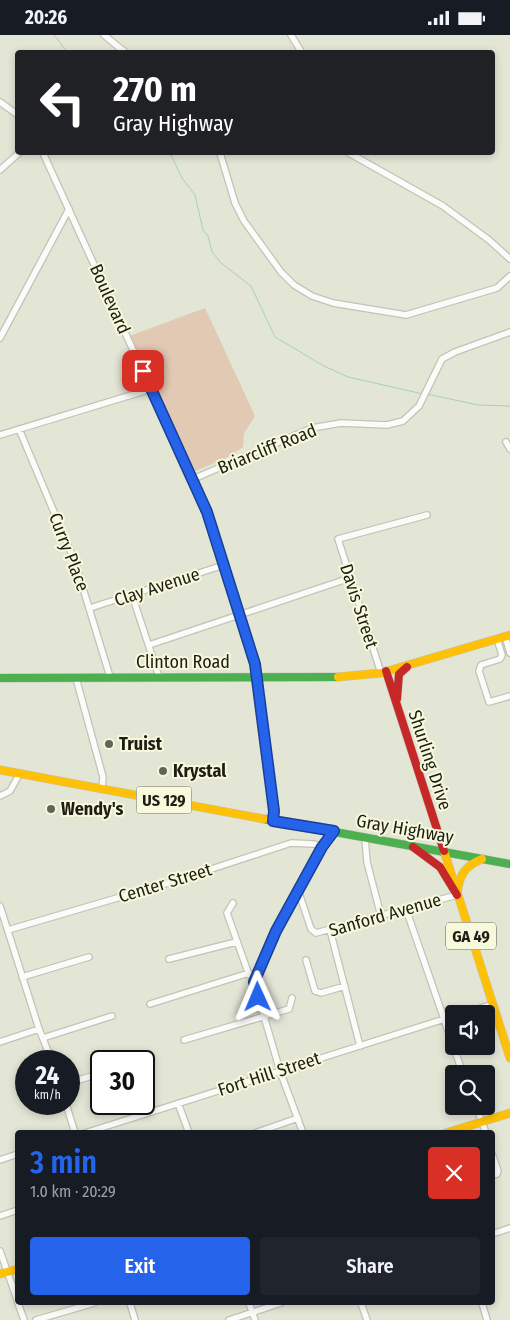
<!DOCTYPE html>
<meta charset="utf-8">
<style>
:root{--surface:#171b24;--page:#20242c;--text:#f1f3f6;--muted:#9ea1a6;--accent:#2563eb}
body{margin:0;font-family:"Fira Sans Condensed",sans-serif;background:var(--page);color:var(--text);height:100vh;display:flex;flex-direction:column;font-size:19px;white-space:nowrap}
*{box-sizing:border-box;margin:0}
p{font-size:16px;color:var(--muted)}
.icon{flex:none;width:28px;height:28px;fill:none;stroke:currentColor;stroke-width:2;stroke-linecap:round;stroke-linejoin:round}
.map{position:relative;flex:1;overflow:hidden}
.details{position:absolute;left:15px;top:1095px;width:480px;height:175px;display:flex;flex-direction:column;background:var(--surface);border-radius:5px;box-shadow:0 2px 8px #0003}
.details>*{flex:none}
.guide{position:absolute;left:15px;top:15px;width:480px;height:105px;border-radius:5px;box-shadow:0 2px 8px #0003;background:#202124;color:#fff;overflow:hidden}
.controls{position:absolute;left:445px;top:970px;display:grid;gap:10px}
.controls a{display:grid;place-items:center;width:50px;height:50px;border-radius:5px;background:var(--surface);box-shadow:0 2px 8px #0003;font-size:25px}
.speed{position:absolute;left:15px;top:1015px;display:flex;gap:10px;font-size:25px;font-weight:700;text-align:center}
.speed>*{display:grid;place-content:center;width:65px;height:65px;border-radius:50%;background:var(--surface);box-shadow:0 2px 8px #0003;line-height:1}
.speed small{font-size:12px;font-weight:400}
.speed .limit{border:2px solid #111;border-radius:8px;background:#fff;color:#111}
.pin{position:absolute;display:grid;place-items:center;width:42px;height:42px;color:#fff;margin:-21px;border-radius:10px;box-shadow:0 2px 8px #0006}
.me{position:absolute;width:55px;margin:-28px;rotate:359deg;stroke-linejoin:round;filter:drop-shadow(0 0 4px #0008)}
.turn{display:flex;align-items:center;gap:18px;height:105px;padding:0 15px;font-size:22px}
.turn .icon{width:65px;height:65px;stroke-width:2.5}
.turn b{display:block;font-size:35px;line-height:42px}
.round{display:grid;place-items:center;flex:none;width:52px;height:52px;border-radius:5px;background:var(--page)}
.headline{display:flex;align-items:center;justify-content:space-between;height:85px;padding:0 15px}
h1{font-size:30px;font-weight:600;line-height:38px;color:var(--accent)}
.primary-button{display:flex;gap:10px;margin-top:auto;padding:10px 15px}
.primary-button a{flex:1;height:58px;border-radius:5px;background:var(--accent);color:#fff;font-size:20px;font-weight:600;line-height:58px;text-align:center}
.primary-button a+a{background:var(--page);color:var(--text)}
.status{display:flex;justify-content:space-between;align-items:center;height:35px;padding:0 25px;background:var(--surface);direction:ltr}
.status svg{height:14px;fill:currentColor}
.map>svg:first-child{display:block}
.green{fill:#e2c9b3}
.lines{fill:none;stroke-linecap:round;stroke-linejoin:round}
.stream{stroke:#a6d1bd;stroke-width:1}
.street-casing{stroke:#c2c3b7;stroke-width:8}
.fast-casing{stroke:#c2c3b7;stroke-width:9}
.slow-casing{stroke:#c2c3b7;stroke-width:9}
.jam-casing{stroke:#c2c3b7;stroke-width:9}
.street{stroke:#fbfbf9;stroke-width:5.5}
.fast{stroke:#4caf50;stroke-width:8}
.slow{stroke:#ffc107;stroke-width:8}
.jam{stroke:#c62828;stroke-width:8}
.route-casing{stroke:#184099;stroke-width:12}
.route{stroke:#2563eb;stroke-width:9}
.poi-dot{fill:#636458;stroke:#f7f9dc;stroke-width:2}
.labels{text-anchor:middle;stroke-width:4;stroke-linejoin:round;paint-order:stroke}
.shield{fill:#f7f9dc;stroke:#5f6050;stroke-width:1}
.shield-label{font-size:16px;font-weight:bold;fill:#1e1e14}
.street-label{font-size:18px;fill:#1e1e14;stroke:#f7f9dc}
.poi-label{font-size:18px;font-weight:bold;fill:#1e1e14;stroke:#f7f9dc;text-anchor:start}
</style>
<div class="status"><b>20:26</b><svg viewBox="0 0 49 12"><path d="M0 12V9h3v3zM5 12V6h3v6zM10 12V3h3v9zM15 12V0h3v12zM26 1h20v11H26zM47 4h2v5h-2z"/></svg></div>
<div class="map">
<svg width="510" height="1285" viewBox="0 0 510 1285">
<rect width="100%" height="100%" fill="#e3e5d5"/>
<path class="green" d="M 205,273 L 255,381 L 244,398 L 243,412 L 226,423 L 193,437 L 127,302 Z"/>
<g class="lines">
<path class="stream" d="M 54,0 L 68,18
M 170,118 L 182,143 L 195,160 L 203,195 L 208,201 L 212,217 L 221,228 L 251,251 L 275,302 L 324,331 L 348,342 L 423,359
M 427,359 L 478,370 L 510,371"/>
<defs>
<path id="street" d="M 104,0 L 126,18
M 291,0 L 302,18
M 0,67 L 18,80
M 43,118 L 207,477 L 258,642 L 274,776 L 273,785
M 220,118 L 235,168 L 244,186 L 281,237 L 294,250 L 312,261 L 333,268 L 406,280 L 497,253 L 510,241
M 349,118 L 443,171 L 489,205 L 510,224
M 0,135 L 19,118
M 0,303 L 69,174
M 19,394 L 75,527 L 110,642
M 0,400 L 151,354
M 506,407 L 510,414
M 193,444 L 312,393 L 341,388 L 387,390 L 403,386 L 419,371 L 442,324 L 455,317 L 510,297
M 132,560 L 159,642
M 90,573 L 224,530
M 505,601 L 510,618
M 497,604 L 502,620 L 500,624 L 481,630 L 479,636 L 489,667 L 510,661
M 149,610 L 350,543
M 381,638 L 338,504 L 427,480
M 76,643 L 103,742 L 102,754
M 0,761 L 10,756 L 20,738
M 365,803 L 367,827 L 381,881
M 298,855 L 311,894 L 316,898 L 457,860
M 233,868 L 227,878 L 249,940
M 0,871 L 39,994 L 52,1026
M 406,874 L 463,1039
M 8,895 L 175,846 L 291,808 L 314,809 L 323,812
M 330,895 L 360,1011
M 169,924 L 236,907
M 306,925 L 315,956 L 321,958 L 345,951
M 22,942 L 89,922
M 150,969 L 249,938
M 462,979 L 493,969
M 43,1003 L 112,981
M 184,1005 L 289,974 L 292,963
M 0,1007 L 39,994
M 69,1048 L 98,1039
M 178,1068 L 189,1098
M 66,1069 L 75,1098
M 476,1071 L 486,1098
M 85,1098 L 454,981
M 255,1098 L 298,1083
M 303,1098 L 280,1036 L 254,947 L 276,896 L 323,812 L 334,796
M 492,1119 L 498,1136 L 497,1139 L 492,1140
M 0,1125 L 18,1119
M 0,1181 L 18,1175
M 492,1199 L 510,1193
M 0,1216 L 18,1267
M 18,1268 L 24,1285
M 130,1268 L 135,1285
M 249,1268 L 255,1285
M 361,1268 L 367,1285
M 482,1268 L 487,1285
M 36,1285 L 94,1268
M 229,1285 L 281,1268"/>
<path id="fast" d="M 0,643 L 338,642
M 264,784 L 510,829"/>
<path id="slow" d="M 338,642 L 381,638 L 510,600
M 0,735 L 264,784
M 444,816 L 510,1023
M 457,860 C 459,841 464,831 482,824
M 446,1098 L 510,1078
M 0,1239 L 18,1234"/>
<path id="jam" d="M 386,636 L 444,816
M 397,664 L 399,639 L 407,632
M 413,812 L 440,832 L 457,860"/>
</defs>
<use href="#street" class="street-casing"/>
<use href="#fast" class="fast-casing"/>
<use href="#slow" class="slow-casing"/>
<use href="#jam" class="jam-casing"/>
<use href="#street" class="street"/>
<use href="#fast" class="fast"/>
<use href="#slow" class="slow"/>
<use href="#jam" class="jam"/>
</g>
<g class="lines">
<defs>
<path id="route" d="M 143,336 L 207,477 L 255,629 L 274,776 L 273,786 L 334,796 L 322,812 L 276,896 L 254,947 L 258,962"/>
</defs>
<use href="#route" class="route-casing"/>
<use href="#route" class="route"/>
</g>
<g class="poi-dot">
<circle cx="109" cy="709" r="5"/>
<circle cx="163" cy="736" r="5"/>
<circle cx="51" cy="774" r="5"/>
</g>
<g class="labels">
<g class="shield">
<rect x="136.5" y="751.5" width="55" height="27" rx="4"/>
<rect x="446" y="887.5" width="50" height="27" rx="4"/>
</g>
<g class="shield-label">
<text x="164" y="771">US 129</text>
<text x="471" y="907">GA 49</text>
</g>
<g class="street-label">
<text transform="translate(110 264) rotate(66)" y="6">Boulevard</text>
<text transform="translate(267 414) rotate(-22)" y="6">Briarcliff Road</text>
<text transform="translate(69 517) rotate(69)" y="6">Curry Place</text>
<text transform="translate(157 552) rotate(-18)" y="6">Clay Avenue</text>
<text transform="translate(359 571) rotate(72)" y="6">Davis Street</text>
<text x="183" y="633">Clinton Road</text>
<text transform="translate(430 725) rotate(72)" y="6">Shurling Drive</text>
<text transform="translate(405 794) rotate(10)" y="6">Gray Highway</text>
<text transform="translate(165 848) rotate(-17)" y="6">Center Street</text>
<text transform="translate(385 880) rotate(-16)" y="6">Sanford Avenue</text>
<text transform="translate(269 1039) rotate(-18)" y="6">Fort Hill Street</text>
</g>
<g class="poi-label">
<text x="119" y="715">Truist</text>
<text x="173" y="742">Krystal</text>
<text x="61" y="780">Wendy's</text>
</g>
</g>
</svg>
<div class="controls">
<a><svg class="icon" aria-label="sound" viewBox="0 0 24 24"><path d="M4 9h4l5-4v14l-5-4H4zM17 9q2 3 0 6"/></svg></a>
<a><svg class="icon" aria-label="search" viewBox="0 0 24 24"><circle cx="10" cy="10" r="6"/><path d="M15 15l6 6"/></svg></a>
</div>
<div class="speed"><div>24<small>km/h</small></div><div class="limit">30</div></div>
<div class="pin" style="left:143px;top:336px;background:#d93025"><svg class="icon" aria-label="arrive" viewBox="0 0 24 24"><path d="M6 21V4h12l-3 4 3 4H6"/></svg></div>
<svg class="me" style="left:258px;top:962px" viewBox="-20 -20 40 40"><path d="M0-17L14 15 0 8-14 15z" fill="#2563eb" stroke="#fff" stroke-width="4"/></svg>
<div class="guide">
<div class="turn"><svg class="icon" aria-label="left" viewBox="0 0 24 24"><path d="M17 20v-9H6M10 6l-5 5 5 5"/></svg><div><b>270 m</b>Gray Highway</div></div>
</div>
<section class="details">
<div class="headline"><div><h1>3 min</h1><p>1.0 km · 20:29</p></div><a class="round" style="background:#d93025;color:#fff"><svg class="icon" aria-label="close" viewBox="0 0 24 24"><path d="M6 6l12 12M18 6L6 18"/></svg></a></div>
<div class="primary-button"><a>Exit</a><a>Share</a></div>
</section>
</div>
